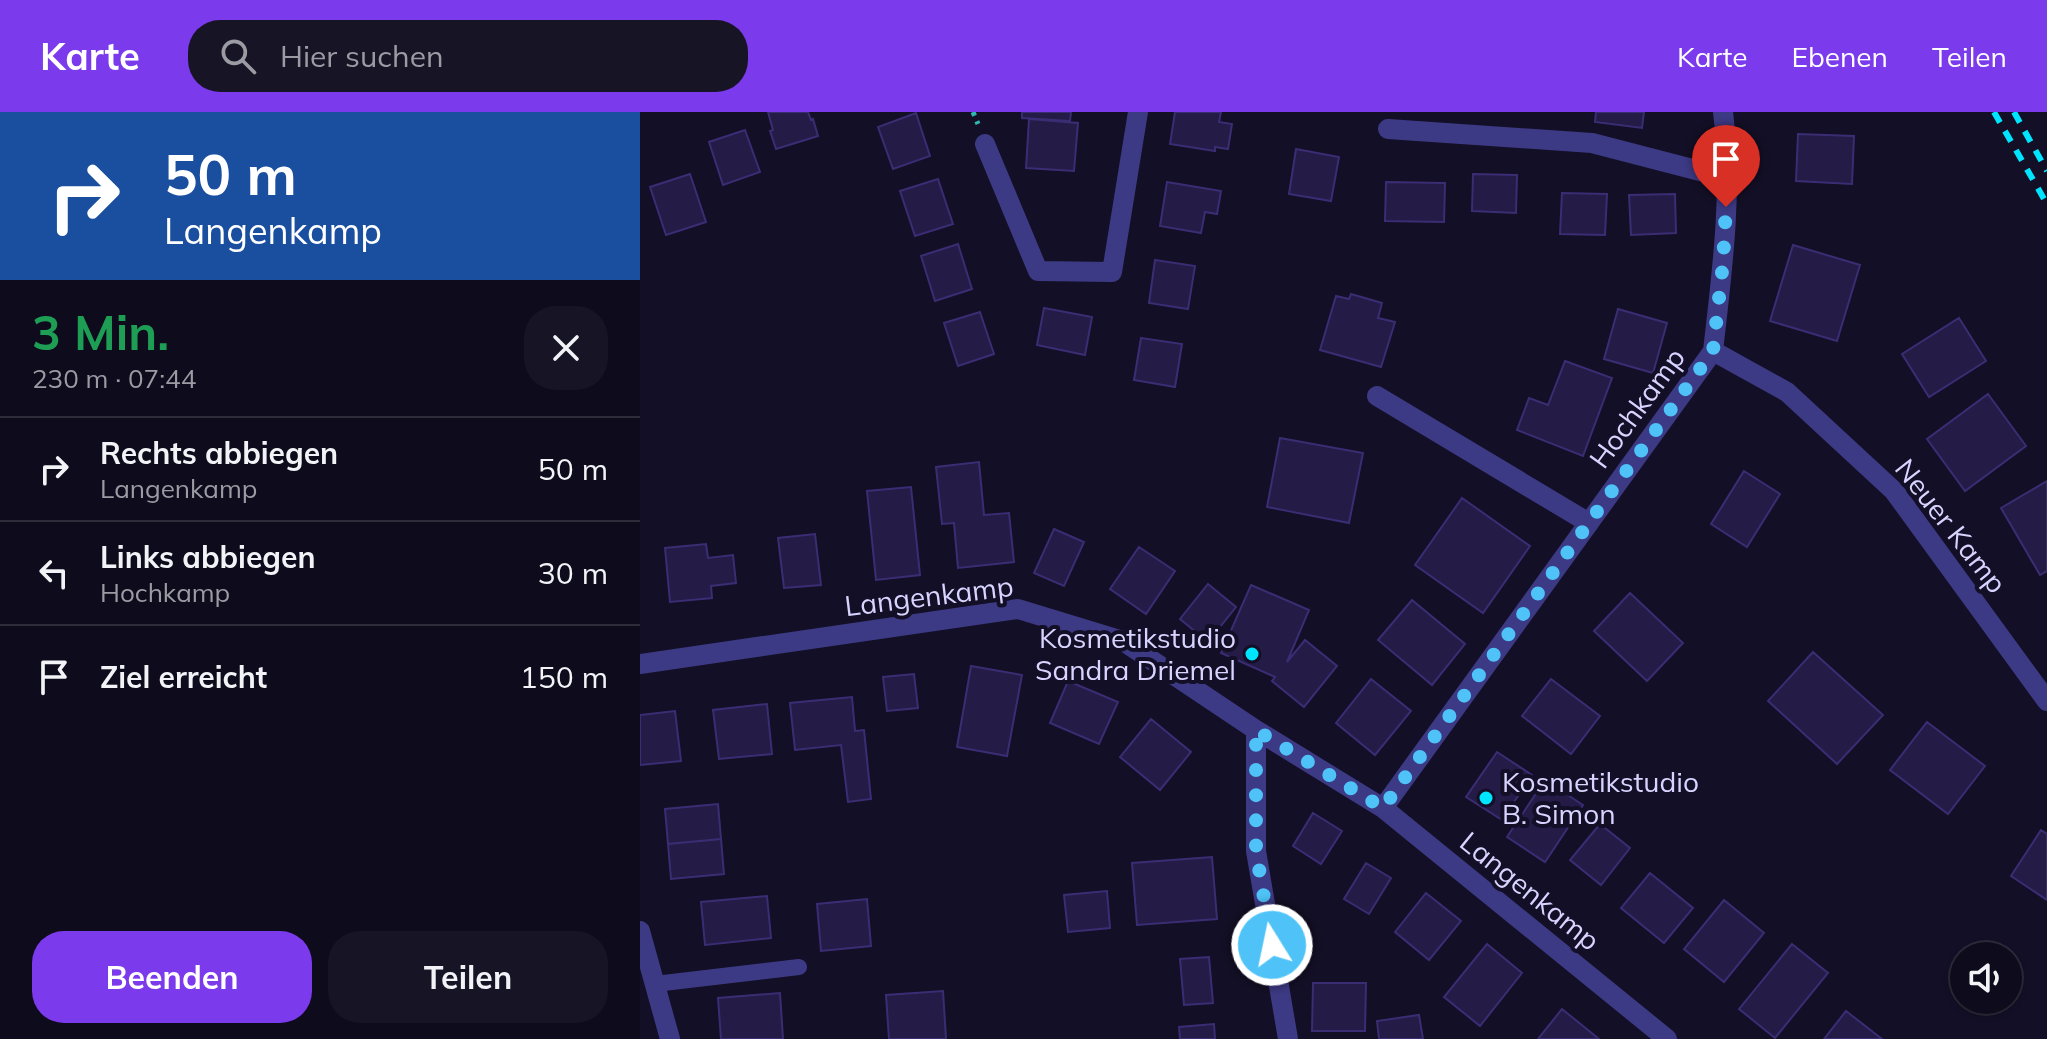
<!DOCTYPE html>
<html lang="de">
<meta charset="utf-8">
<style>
:root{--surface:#0e0b1c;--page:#171425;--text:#f1f3f6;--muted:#9b9ba3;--line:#2e2b3b;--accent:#7c3aed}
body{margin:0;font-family:Mulish,sans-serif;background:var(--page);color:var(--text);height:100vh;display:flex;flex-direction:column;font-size:30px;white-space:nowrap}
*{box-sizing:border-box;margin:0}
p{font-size:26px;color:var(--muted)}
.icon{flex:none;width:44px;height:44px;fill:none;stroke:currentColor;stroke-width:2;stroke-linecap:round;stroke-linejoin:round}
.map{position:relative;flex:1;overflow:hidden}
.panel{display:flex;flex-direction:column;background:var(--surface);width:640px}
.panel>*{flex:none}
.hud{background:#1a4fa0;color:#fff;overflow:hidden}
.controls{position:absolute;left:1310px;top:830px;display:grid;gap:16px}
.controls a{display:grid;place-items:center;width:72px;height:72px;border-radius:50%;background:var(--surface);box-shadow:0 2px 6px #0004,0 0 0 2px var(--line);font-size:40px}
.pin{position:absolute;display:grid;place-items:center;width:68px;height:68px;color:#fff;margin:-82px -34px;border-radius:50% 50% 50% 0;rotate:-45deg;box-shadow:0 0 8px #0007}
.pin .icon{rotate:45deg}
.me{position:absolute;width:88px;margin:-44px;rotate:350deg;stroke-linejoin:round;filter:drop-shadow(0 0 6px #0008)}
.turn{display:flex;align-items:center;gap:28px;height:168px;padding:0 32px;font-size:36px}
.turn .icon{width:104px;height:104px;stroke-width:2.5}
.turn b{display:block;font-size:56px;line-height:68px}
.round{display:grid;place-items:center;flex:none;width:84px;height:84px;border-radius:32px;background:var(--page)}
.summary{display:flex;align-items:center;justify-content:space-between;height:136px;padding:0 32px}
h1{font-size:48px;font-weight:700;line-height:60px;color:#1e9e55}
.action{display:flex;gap:16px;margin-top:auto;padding:16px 32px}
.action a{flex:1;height:92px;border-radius:32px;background:var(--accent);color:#fff;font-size:32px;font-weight:700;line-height:92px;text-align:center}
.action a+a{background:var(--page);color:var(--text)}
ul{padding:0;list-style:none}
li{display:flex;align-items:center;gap:24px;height:104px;padding:0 32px;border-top:2px solid var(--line)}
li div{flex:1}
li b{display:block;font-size:30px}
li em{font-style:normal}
header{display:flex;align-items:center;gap:48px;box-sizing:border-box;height:112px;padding:0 40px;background:var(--accent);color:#fff}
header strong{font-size:38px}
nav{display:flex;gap:44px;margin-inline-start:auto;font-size:28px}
.search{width:560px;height:72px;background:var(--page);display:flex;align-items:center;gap:20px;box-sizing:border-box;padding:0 28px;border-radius:32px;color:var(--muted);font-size:30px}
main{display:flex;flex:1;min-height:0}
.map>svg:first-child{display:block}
.building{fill:#241b47;stroke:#3b2d73;stroke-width:2}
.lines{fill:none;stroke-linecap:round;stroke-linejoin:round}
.path{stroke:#2fb8b0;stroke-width:5;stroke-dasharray:4 6;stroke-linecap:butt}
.service{stroke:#3d3a85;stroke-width:16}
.minor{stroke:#3d3a85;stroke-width:20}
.rail{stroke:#00e5ff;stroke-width:6;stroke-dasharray:12 10;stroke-linecap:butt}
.route{stroke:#4fc3f7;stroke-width:14;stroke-dasharray:0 25.2}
.poi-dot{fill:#00e5ff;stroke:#130f26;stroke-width:3}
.labels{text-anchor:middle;stroke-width:8;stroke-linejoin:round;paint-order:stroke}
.street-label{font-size:28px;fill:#d9d4ff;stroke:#130f26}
.poi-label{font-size:28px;fill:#d9d4ff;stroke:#130f26;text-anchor:end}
</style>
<header>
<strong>Karte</strong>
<div class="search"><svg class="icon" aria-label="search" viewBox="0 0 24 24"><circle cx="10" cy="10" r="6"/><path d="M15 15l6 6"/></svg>Hier suchen</div>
<nav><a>Karte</a><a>Ebenen</a><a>Teilen</a></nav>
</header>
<main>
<section class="panel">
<div class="hud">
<div class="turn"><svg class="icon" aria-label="right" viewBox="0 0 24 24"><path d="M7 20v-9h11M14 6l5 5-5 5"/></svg><div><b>50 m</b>Langenkamp</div></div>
</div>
<div class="summary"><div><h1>3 Min.</h1><p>230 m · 07:44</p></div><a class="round"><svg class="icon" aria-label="close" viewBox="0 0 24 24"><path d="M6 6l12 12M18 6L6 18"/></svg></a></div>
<ul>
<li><svg class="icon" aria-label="right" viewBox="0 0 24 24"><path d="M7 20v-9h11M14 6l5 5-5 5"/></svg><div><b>Rechts abbiegen</b><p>Langenkamp</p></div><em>50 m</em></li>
<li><svg class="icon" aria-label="left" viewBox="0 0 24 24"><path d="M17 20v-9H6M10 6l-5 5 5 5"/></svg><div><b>Links abbiegen</b><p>Hochkamp</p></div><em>30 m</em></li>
<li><svg class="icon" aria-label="arrive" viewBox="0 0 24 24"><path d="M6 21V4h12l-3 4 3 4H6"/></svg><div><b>Ziel erreicht</b></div><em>150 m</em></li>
</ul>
<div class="action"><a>Beenden</a><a>Teilen</a></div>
</section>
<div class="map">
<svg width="1407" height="927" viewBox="0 0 1407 927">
<rect width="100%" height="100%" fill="#130f26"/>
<path class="building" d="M 128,0 L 168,0 L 171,8 L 173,7 L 178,24 L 136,37 L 130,19 L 133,18 Z
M 382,0 L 431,0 L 430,9 L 382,6 Z
M 535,0 L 581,0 L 579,10 L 592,12 L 588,37 L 575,35 L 575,39 L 530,32 Z
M 956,0 L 1004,0 L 1002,16 L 955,10 Z
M 276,1 L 290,44 L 253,57 L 238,15 Z
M 389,7 L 438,11 L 434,59 L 386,56 Z
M 105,18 L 120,60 L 83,73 L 69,30 Z
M 1158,22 L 1214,24 L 1212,72 L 1156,69 Z
M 656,37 L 699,45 L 691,89 L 649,82 Z
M 50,62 L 66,110 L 26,123 L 10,75 Z
M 833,62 L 877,63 L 876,101 L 832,99 Z
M 298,67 L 313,112 L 275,124 L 260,79 Z
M 527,70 L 581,79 L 577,102 L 565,100 L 561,121 L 520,114 Z
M 746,70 L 805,71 L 804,110 L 745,109 Z
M 922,81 L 967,82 L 965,123 L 920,122 Z
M 1035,82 L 1036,121 L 991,123 L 989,83 Z
M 318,132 L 332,177 L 295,189 L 281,144 Z
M 1153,133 L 1220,153 L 1197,229 L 1130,209 Z
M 515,148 L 555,154 L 548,197 L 509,191 Z
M 711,182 L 742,191 L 738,206 L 755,210 L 741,255 L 680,238 L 696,184 L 709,187 Z
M 404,196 L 452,205 L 445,243 L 397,233 Z
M 978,197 L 1027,211 L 1013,261 L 964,247 Z
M 340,200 L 354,242 L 318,254 L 304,211 Z
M 1319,206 L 1346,249 L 1289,285 L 1262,242 Z
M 501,226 L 542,232 L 535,275 L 494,268 Z
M 925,249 L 972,266 L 943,344 L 877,318 L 889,286 L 908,293 Z
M 1348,282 L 1386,334 L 1325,379 L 1287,327 Z
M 640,326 L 723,341 L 709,411 L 627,395 Z
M 339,350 L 344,403 L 369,401 L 374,450 L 318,456 L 314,411 L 302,412 L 296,355 Z
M 1104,359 L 1140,382 L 1107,435 L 1071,412 Z
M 1407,369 L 1407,459 L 1400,463 L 1361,396 Z
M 271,375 L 280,463 L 236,468 L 227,379 Z
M 822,386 L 890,434 L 843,501 L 775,453 Z
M 414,417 L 444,430 L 424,474 L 394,461 Z
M 175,422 L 181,473 L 144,476 L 138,426 Z
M 66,432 L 68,446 L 93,443 L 96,471 L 71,474 L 72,486 L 30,490 L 25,436 Z
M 499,435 L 535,459 L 506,502 L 470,477 Z
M 568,472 L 596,495 L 568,530 L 540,507 Z
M 611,473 L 669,498 L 647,550 L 665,528 L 697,554 L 664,595 L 632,569 L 635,565 L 581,541 Z
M 990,481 L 1043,531 L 1007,569 L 954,519 Z
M 772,488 L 825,532 L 792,573 L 738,528 Z
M 1173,540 L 1243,603 L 1197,652 L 1128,589 Z
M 331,554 L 382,563 L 367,644 L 317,635 Z
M 274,562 L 278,596 L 247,599 L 243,565 Z
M 731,567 L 771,599 L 735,643 L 696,611 Z
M 911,567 L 960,604 L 931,642 L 882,604 Z
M 428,569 L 478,590 L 459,632 L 410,611 Z
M 212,585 L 215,619 L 224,618 L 231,687 L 208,690 L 201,633 L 155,638 L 150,591 Z
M 127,592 L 132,642 L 79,647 L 73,598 Z
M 35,599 L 41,649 L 0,653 L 0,603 Z
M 511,607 L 551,640 L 520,678 L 480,645 Z
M 1287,610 L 1345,654 L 1308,702 L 1250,658 Z
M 857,640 L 892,663 L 862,708 L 826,685 Z
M 905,668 L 943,693 L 905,750 L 867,725 Z
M 78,692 L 81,727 L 28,732 L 25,697 Z
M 673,701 L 702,719 L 681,752 L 653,734 Z
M 960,712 L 990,736 L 961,773 L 930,748 Z
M 1401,718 L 1407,722 L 1407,788 L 1371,764 Z
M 81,727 L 84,762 L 31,767 L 28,732 Z
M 572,745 L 577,807 L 497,813 L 492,751 Z
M 726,751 L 751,766 L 729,802 L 704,787 Z
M 1010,761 L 1053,796 L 1024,831 L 981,796 Z
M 467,779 L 470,816 L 428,820 L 424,783 Z
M 786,781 L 821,809 L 789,848 L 755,820 Z
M 127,784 L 131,826 L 65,833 L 61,790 Z
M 227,787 L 231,834 L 181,839 L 177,792 Z
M 1084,788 L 1124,821 L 1084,870 L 1044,837 Z
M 847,832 L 882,861 L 840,914 L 804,885 Z
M 1152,832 L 1188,861 L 1135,926 L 1099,897 Z
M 569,845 L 573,891 L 544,893 L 540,847 Z
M 673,871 L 726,871 L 725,919 L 672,919 Z
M 303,879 L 306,927 L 249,927 L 246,883 Z
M 140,881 L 143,927 L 81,927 L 78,886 Z
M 922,897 L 943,914 L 959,927 L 898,927 Z
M 1206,899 L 1242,927 L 1184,927 Z
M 779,903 L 783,927 L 739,927 L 737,909 Z
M 574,912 L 575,927 L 540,927 L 539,915 Z"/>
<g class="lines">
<path class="path" d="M 333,0 L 338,12"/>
<path class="service" d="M 15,872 L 159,855"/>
<path class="minor" d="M 748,17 L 952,31 L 1087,66
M 345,32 L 398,159 L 472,160 L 498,0
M 1073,239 L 1147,280 L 1254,379 L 1407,589
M 737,284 L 949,411
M 0,552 L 378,497 L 483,529 L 616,618 L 743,696 L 1027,927
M 616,618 L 616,739 L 648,927
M 743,696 L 1073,239 C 1082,160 1093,79 1083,0
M 0,819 L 30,927"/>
<path class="rail" d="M 1354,0 L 1407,92
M 1374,0 L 1407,59"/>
</g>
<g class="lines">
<path class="route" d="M 632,833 L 616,739 L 616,618 L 743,696 L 1073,239 L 1083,151 L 1086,95"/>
</g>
<g class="poi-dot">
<circle cx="612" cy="542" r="8"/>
<circle cx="846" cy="686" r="8"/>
</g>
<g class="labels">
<g class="street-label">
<text transform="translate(997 296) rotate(-54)" y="10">Hochkamp</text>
<text transform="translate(1311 414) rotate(52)" y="10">Neuer Kamp</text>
<text transform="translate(289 484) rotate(-7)" y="10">Langenkamp</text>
<text transform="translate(890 779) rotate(39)" y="10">Langenkamp</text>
</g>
<g class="poi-label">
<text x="596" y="536">Kosmetikstudio<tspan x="596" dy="32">Sandra Driemel</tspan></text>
<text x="862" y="680" text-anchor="start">Kosmetikstudio<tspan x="862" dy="32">B. Simon</tspan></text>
</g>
</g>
</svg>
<div class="controls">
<a><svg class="icon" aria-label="sound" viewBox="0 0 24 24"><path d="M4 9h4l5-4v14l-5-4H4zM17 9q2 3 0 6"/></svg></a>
</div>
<div class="pin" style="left:1086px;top:95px;background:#d93025"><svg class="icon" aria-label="arrive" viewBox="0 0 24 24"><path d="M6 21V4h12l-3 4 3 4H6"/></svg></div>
<svg class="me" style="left:632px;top:833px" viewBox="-20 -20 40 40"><circle r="17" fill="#4fc3f7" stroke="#fff" stroke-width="3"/><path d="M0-11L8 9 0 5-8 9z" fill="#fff"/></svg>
</div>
</main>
